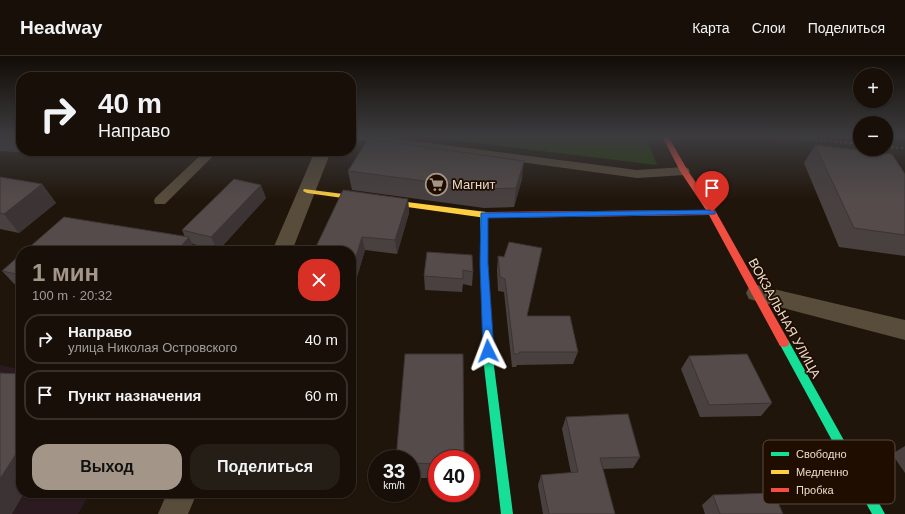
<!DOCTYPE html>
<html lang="ru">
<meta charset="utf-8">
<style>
:root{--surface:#181008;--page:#251e16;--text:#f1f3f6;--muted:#9f9d9c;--line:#363029;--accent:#a39689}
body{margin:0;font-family:Arial,sans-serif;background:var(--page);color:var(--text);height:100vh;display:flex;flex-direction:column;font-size:15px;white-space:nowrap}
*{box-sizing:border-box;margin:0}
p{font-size:13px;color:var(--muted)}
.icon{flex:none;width:22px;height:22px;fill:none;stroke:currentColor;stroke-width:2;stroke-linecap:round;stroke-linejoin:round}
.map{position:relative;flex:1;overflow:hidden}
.panel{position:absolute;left:16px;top:190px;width:340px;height:252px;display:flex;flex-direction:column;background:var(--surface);border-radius:16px;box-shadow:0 1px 3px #0004,0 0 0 1px var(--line)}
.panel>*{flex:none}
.banner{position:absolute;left:16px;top:16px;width:340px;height:84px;border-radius:16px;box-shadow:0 1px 3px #0004,0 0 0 1px var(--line);background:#181008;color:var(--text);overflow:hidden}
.fabs{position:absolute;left:853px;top:12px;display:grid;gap:8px}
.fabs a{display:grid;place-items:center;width:40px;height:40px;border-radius:50%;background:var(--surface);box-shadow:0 1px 3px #0004,0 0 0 1px var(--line);font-size:20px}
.speed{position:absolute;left:368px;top:394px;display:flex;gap:8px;font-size:20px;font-weight:700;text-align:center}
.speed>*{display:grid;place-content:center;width:52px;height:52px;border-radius:50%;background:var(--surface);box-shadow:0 1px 3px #0004,0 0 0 1px var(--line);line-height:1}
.speed small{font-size:10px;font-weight:400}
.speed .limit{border:6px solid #d22;background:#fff;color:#111}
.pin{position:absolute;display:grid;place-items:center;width:34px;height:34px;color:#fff;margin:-41px -17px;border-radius:50% 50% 50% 0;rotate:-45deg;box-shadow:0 0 4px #0007}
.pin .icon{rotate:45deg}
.me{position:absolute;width:44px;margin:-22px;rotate:357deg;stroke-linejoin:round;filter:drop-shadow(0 0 3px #0008)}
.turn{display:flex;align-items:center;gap:14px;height:84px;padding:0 16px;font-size:18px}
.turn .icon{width:52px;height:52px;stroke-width:2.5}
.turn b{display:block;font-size:28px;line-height:34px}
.round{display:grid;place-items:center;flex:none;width:42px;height:42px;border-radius:16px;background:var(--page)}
.summary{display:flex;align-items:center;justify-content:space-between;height:68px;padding:0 16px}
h1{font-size:24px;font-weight:600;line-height:30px;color:var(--accent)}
.primary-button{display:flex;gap:8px;margin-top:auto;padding:8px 16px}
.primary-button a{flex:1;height:46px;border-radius:16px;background:var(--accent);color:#111;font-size:16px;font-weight:600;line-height:46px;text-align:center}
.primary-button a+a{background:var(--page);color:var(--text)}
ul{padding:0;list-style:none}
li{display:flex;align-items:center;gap:12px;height:50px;margin:0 8px 6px;padding:0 8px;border:2px solid var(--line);border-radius:16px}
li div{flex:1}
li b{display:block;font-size:15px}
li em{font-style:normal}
header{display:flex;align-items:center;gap:24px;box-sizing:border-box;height:56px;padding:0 20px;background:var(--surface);border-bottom:1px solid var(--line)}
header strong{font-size:19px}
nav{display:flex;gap:22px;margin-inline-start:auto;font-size:14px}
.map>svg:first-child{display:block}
.industrial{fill:#2b1b20}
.green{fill:#234107}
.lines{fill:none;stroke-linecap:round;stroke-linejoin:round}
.path{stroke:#5f5548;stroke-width:2;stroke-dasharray:2.5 2.5;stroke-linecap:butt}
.lane{fill:#584c3b;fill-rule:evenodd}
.street{fill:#584c3b;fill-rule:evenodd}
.fast{fill:#16e098;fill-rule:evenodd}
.slow{fill:#ffcf43;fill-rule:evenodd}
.jam{fill:#f24e42;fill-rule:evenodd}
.wall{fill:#494040}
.shaded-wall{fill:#3c3434}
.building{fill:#554b4b;stroke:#3c3434}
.route{fill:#1a73e8;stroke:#114b97}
.labels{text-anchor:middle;stroke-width:3.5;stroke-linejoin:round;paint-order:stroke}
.poi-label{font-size:13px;fill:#e9dcce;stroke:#1f0d00;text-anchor:start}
.street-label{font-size:13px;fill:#e9dcce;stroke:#1f0d00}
.key{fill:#1f0d00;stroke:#5c4b3e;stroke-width:1}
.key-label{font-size:11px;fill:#e9dcce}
</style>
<header>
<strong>Headway</strong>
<nav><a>Карта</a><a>Слои</a><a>Поделиться</a></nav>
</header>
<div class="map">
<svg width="905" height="458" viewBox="0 0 905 458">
<rect width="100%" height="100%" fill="#20150a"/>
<path class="industrial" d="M 0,309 L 21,314 L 21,437 L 90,437 L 78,458 L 0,458 Z"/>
<path class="green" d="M 420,80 L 646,80 L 657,109 Z"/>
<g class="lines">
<path class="path" d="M 770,80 L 860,88
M 886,91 L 905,92"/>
<path class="lane" d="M 351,80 L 376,80 L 637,114 L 684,111 L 688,112 L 690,115 L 688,118 L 684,119 L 637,122 L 354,83 L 351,83 Z
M 205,95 L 218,95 L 165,148 L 155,148 L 154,145 L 155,142 Z"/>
<path class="street" d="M 315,95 L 331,95 L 292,195 L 272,195 Z
M 757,229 L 905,264 L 905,284 L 749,243 L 746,237 L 749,231 Z
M 167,437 L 197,437 L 188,458 L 158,458 Z"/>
<path class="fast" d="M 484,156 L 488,159 L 488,208 L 494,310 L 513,458 L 501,458 L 484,310 L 480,208 L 480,159 Z
M 784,283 L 788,284 L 885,458 L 872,458 L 779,287 L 780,284 Z"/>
<path class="slow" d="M 304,133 L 486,156 L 490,159 L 486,162 L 307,137 L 303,135 Z"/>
<path class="jam" d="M 662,80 L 668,80 L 688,115 L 716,156 L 788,284 L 789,287 L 788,290 L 784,291 L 780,290 L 709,159 L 486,162 L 482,159 L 486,156 L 706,154 L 680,115 Z"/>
</g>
<path class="wall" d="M 0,80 L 21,80 L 21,95 L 34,95 L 31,97 L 0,95 Z
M 815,89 L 905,118 L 905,200 L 839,191 L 804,107 Z
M 348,115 L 522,123 L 514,151 L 484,152 L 352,134 Z
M 0,121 L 42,128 L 56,147 L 19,177 L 0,173 Z
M 266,142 L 218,195 L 193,188 L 185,181 L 182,174 Z
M 408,143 L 409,157 L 397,198 L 365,194 L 351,241 L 351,195 L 314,195 Z
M 542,192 L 527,260 L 578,296 L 573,308 L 517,309 L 516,311 L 512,311 L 504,236 L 498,235 L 497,214 L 498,200 L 504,201 Z
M 427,196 L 473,216 L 472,230 L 463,228 L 462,236 L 425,234 L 424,220 Z
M 21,198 L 21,234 L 20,234 L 2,215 Z
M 689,300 L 772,347 L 761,360 L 700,361 L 681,313 Z
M 566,361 L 640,401 L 633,412 L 603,413 L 615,458 L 543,458 L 538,429 L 541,419 L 571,417 L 562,373 Z
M 905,390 L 905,417 L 892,398 Z
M 411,403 L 437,403 L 437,422 L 411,422 Z
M 713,439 L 783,458 L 705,458 L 702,449 Z"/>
<path class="shaded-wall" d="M 29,95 L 34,95 L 31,97 Z
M 524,105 L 522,123 L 514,151 L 516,132 Z
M 42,128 L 56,147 L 19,177 L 4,158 Z
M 261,129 L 266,142 L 218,195 L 211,181 Z
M 408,143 L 409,157 L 397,198 L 395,184 Z
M 189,181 L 196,195 L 177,195 Z
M 362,181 L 365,194 L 351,241 L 351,217 Z
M 21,390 L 21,437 L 24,437 L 12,458 L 0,458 L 0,423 Z"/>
<path class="building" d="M 0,80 L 21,80 L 21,84 L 0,82 Z
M 368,83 L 524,105 L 516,132 L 485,133 L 348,115 Z
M 815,89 L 892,98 L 905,118 L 905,179 L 854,172 Z
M 0,121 L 42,128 L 4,158 L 0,157 Z
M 234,123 L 261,129 L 211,181 L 182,174 Z
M 343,134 L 408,143 L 395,184 L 362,181 L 351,217 L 351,195 L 314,195 Z
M 64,161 L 189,181 L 177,195 L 25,195 Z
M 509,186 L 542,192 L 527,260 L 570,260 L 578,296 L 519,296 L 519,298 L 514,298 L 505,223 L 500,221 L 498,200 L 504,201 Z
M 427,196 L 472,199 L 473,216 L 463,214 L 463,223 L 424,220 Z
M 21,198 L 21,219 L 2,215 Z
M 405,298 L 463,298 L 464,403 L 437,403 L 437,408 L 411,407 L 411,403 L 396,403 Z
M 747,298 L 772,347 L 709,349 L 689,300 Z
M 0,317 L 21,318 L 21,390 L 0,423 Z
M 628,358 L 640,401 L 600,402 L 615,458 L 549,458 L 541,419 L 578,416 L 566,361 Z
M 774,437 L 783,458 L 720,458 L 713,439 Z"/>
<linearGradient id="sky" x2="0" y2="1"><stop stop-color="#120c06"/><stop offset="0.56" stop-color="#3c3b3e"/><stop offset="1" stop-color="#3c3b3e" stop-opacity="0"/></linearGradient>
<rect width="905" height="144" fill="url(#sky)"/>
<path class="route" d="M 712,154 L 715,154 L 715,158 L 488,162 L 488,208 L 494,295 L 492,298 L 488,299 L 485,298 L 483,295 L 480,208 L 481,157 Z"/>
<defs>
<symbol id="supermarket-ring" viewBox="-11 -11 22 22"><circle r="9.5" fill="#1f0d00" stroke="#a39689" stroke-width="1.5"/><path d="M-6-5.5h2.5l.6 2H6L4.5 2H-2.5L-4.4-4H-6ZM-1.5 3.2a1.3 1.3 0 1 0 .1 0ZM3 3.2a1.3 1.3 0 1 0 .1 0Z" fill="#a39689"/></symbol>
</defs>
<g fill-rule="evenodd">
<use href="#supermarket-ring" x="424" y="116" width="25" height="25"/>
</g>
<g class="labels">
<g class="poi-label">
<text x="452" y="133">Магнит</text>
</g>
<g class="street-label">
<text transform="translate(785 262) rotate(61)" y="5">ВОКЗАЛЬНАЯ УЛИЦА</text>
</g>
</g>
<rect x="763" y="384" width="132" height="64" rx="6" class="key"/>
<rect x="771" y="396" width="18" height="4" fill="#16e098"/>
<rect x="771" y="414" width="18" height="4" fill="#ffcf43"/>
<rect x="771" y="432" width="18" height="4" fill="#f24e42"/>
<g class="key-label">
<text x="796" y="402">Свободно</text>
<text x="796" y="420">Медленно</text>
<text x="796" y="438">Пробка</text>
</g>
</svg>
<div class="fabs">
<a>+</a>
<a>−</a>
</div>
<div class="speed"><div>33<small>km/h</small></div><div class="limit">40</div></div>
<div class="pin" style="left:712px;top:156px;background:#d93025"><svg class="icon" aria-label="arrive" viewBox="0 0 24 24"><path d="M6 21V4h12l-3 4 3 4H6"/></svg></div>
<svg class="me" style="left:488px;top:295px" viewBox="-20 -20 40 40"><path d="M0-17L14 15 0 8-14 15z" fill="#1a73e8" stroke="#fff" stroke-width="4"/></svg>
<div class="banner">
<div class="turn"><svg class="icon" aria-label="right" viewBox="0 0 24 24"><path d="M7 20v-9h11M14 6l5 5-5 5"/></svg><div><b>40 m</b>Направо</div></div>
</div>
<section class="panel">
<div class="summary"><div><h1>1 мин</h1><p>100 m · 20:32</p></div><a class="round" style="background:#d93025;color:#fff"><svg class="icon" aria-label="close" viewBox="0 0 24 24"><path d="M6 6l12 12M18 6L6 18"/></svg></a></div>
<ul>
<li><svg class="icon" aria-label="right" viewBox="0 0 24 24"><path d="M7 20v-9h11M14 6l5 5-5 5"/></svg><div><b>Направо</b><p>улица Николая Островского</p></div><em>40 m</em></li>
<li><svg class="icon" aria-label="arrive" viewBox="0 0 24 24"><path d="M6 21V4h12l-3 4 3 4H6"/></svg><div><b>Пункт назначения</b></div><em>60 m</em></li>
</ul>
<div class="primary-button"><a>Выход</a><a>Поделиться</a></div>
</section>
</div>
